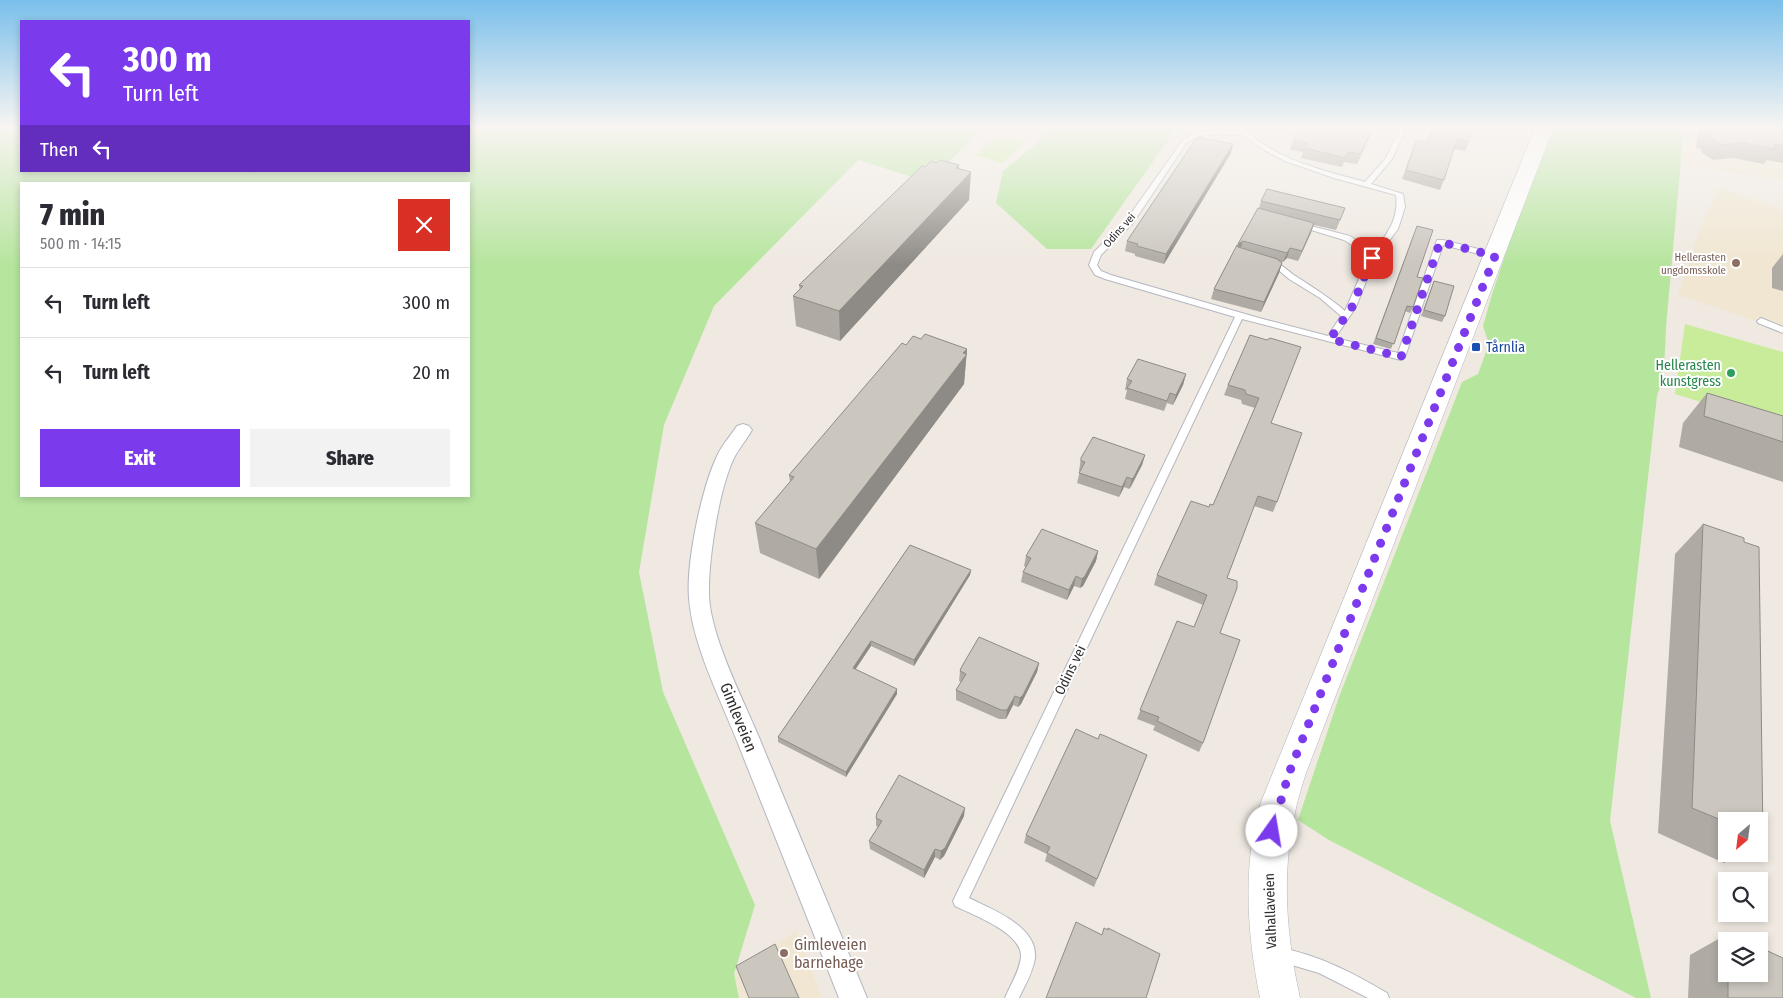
<!DOCTYPE html>
<meta charset="utf-8">
<style>
:root{--surface:#fff;--page:#f2f2f3;--text:#2b2b33;--muted:#7c7c81;--line:#e1e1e2;--accent:#7c3aed}
body{margin:0;font-family:"Fira Sans Condensed",sans-serif;background:var(--page);color:var(--text);height:100vh;display:flex;flex-direction:column;font-size:19px;white-space:nowrap}
*{box-sizing:border-box;margin:0}
p{font-size:16px;color:var(--muted)}
.icon{flex:none;width:28px;height:28px;fill:none;stroke:currentColor;stroke-width:2;stroke-linecap:round;stroke-linejoin:round}
.map{position:relative;flex:1;overflow:hidden}
.details{position:absolute;left:20px;top:182px;width:450px;height:315px;display:flex;flex-direction:column;background:var(--surface);border-radius:0px;box-shadow:0 2px 8px #0003}
.details>*{flex:none}
.hud{position:absolute;left:20px;top:20px;width:450px;height:152px;border-radius:0px;box-shadow:0 2px 8px #0003;background:#7c3aed;color:#fff;overflow:hidden}
.needle{width:32px;rotate:208deg}
.buttons{position:absolute;left:1718px;top:812px;display:grid;gap:10px}
.buttons a{display:grid;place-items:center;width:50px;height:50px;border-radius:0px;background:var(--surface);box-shadow:0 2px 8px #0003;font-size:25px}
.pin{position:absolute;display:grid;place-items:center;width:42px;height:42px;color:#fff;margin:-21px;border-radius:10px;box-shadow:0 2px 8px #0006}
.me{position:absolute;width:55px;margin:-28px;rotate:13deg;stroke-linejoin:round;filter:drop-shadow(0 0 4px #0008)}
.turn{display:flex;align-items:center;gap:18px;height:105px;padding:0 20px;font-size:22px}
.turn .icon{width:65px;height:65px;stroke-width:2.5}
.turn b{display:block;font-size:35px;line-height:42px}
.then{display:flex;align-items:center;height:48px;padding:0 20px;background:#0003;gap:10px;font-size:19px}
.round{display:grid;place-items:center;flex:none;width:52px;height:52px;border-radius:0px;background:var(--page)}
.overview{display:flex;align-items:center;justify-content:space-between;height:85px;padding:0 20px}
h1{font-size:30px;font-weight:800;line-height:38px}
.cta{display:flex;gap:10px;margin-top:auto;padding:10px 20px}
.cta a{flex:1;height:58px;border-radius:0px;background:var(--accent);color:#fff;font-size:20px;font-weight:800;line-height:58px;text-align:center}
.cta a+a{background:var(--page);color:var(--text)}
ul{padding:0;list-style:none}
li{display:flex;align-items:center;gap:15px;height:70px;padding:0 20px;border-top:1px solid var(--line)}
li div{flex:1}
li b{display:block;font-size:19px}
li em{font-style:normal}
.map>svg:first-child{display:block}
.education{fill:#f0e6d1}
.green{fill:#b6e59e;fill-rule:evenodd}
.pitch{fill:#c9ec9a}
.lines{fill:none;stroke-linecap:round;stroke-linejoin:round}
.lane-casing{stroke:#b4b7c1;stroke-width:2}
.street-casing{stroke:#b4b7c1;stroke-width:2}
.secondary-casing{stroke:#b4b7c1;stroke-width:1}
.lane{fill:#fff;fill-rule:evenodd}
.street{fill:#fff;fill-rule:evenodd}
.secondary{fill:#fff;fill-rule:evenodd}
.wall{fill:#afaba4}
.shaded-wall{fill:#8e8b86}
.building{fill:#cbc7bf;stroke:#8e8b86}
.route{stroke:#7c3aed;stroke-width:9;stroke-dasharray:0 16.2}
.education-dot{fill:#8d6e63;stroke:#fff;stroke-width:2}
.transit-dot{fill:#1a4fb4;stroke:#fff;stroke-width:2}
.leisure-dot{fill:#2e9e5b;stroke:#fff;stroke-width:2}
.labels{text-anchor:middle;stroke-width:4;stroke-linejoin:round;paint-order:stroke}
.far-street-label{font-size:11px;fill:#2e2e2e;stroke:#fff}
.far-education-label{font-size:11px;fill:#785e54;stroke:#fff;text-anchor:end}
.transit-label{font-size:14px;fill:#164399;stroke:#fff;text-anchor:start}
.leisure-label{font-size:14px;fill:#27864d;stroke:#fff;text-anchor:end}
.street-label{font-size:14px;fill:#2e2e2e;stroke:#fff}
.near-street-label{font-size:16px;fill:#2e2e2e;stroke:#fff}
.near-education-label{font-size:16px;fill:#785e54;stroke:#fff;text-anchor:start}
</style>
<div class="map">
<svg width="1783" height="998" viewBox="0 0 1783 998">
<rect width="100%" height="100%" fill="#efe9e1"/>
<path class="education" d="M 994,126 L 1053,126 L 1043,138 Z
M 1684,126 L 1783,126 L 1783,180 L 1680,165 Z
M 1719,188 L 1783,210 L 1783,330 L 1678,295 L 1699,231 Z
M 796,931 L 822,998 L 739,998 L 734,974 Z"/>
<path class="green" d="M 0,126 L 21,126 L 21,171 L 469,171 L 469,126 L 985,126 L 929,182 L 858,160 L 714,306 L 664,425 L 639,572 L 663,692 L 755,905 L 734,974 L 739,998 L 0,998 ZM 21,184 L 469,184 L 469,496 L 21,496 Z
M 1053,126 L 1178,126 L 1091,249 L 1047,249 L 996,203 L 1003,171 L 1043,138 Z
M 1554,126 L 1684,126 L 1666,327 C 1665,351 1665,374 1657,396 L 1610,821 L 1651,998 L 1636,998 L 1329,840 L 1298,820 L 1339,697 L 1462,382 L 1478,374 L 1489,344 L 1483,326 L 1492,294 L 1523,203 Z"/>
<path class="pitch" d="M 999,135 L 1025,142 L 1002,163 L 976,155 Z
M 1685,324 L 1783,352 L 1783,427 L 1675,394 Z"/>
<g class="lines">
<defs>
<path id="lane" d="M 1235,126 L 1241,126 C 1272,159 1322,170 1365,182 L 1386,158 L 1401,126 L 1407,126 L 1392,159 L 1371,184 L 1403,194 L 1405,207 L 1398,229 L 1374,261 L 1356,307 L 1335,338 L 1398,353 L 1437,240 L 1443,240 L 1498,254 L 1499,256 L 1495,258 L 1443,245 L 1405,357 L 1401,360 L 1242,319 L 969,898 C 991,909 1038,926 1035,958 C 1033,972 1025,985 1019,998 L 1005,998 C 1010,985 1021,969 1021,955 C 1020,932 973,915 955,906 L 953,901 L 1235,317 L 1105,279 L 1095,275 L 1089,265 L 1094,252 L 1127,219 L 1183,140 C 1200,129 1219,130 1239,131 ZM 1213,134 L 1243,135 L 1264,150 L 1285,161 L 1334,178 L 1396,195 C 1399,220 1387,234 1373,252 L 1350,236 L 1299,223 L 1295,225 L 1344,240 L 1369,256 L 1345,311 C 1330,298 1314,288 1297,277 C 1286,270 1283,264 1270,261 L 1266,263 L 1275,267 L 1289,279 L 1320,298 L 1341,316 L 1328,336 L 1259,318 L 1111,275 L 1101,271 L 1097,265 L 1101,255 L 1133,223 L 1187,142 L 1200,136 Z
M 1761,318 L 1783,327 L 1783,333 L 1758,323 L 1757,321 Z
M 1280,948 C 1319,955 1353,973 1387,993 L 1389,998 L 1368,998 L 1319,973 L 1275,960 L 1273,955 L 1275,950 Z"/>
<path id="street" d="M 743,424 L 749,426 L 752,430 C 747,439 740,447 735,456 C 719,487 708,561 709,596 C 711,637 742,697 758,735 C 794,823 831,910 867,998 L 839,998 C 805,912 771,827 737,741 C 720,698 692,644 689,598 C 686,562 702,486 718,454 C 723,444 731,435 737,426 Z"/>
<path id="secondary" d="M 1536,126 L 1554,126 L 1306,773 C 1280,849 1283,920 1300,998 L 1260,998 C 1247,934 1242,865 1261,802 Z"/>
</defs>
<use href="#lane" class="lane-casing"/>
<use href="#street" class="street-casing"/>
<use href="#secondary" class="secondary-casing"/>
<use href="#lane" class="lane"/>
<use href="#street" class="street"/>
<use href="#secondary" class="secondary"/>
</g>
<path class="wall" d="M 1015,126 L 1041,126 L 1037,131 Z
M 1301,126 L 1374,126 L 1357,164 L 1344,162 L 1342,167 L 1301,158 L 1303,152 L 1290,150 L 1293,140 Z
M 1432,126 L 1474,126 L 1469,142 L 1465,151 L 1454,149 L 1444,180 L 1440,190 L 1402,179 L 1416,141 L 1427,141 Z
M 1699,126 L 1766,126 L 1783,129 L 1783,163 L 1767,160 L 1764,164 L 1733,158 L 1713,160 L 1701,152 L 1701,149 L 1696,148 Z
M 1231,153 L 1164,264 L 1135,256 L 1135,254 L 1125,251 L 1127,241 Z
M 925,167 L 959,169 L 969,200 L 840,341 L 796,326 L 793,296 L 800,290 L 799,285 Z
M 1261,201 L 1345,208 L 1336,230 L 1314,225 L 1298,261 L 1287,258 L 1283,262 L 1281,262 L 1282,263 L 1279,273 L 1261,312 L 1211,299 L 1214,289 L 1237,245 L 1259,208 Z
M 1417,226 L 1417,277 L 1413,307 L 1410,313 L 1405,311 L 1391,349 L 1373,344 Z
M 1783,254 L 1783,291 L 1772,288 L 1772,268 Z
M 1434,281 L 1445,316 L 1442,322 L 1421,316 Z
M 1250,335 L 1271,423 L 1277,502 L 1273,512 L 1254,506 L 1227,578 L 1220,633 L 1203,743 L 1199,752 L 1153,730 L 1155,726 L 1137,719 L 1147,693 L 1194,627 L 1203,605 L 1154,585 L 1157,575 L 1209,507 L 1213,505 L 1255,408 L 1242,404 L 1241,400 L 1224,395 L 1228,385 Z
M 921,339 L 967,349 L 964,384 L 819,579 L 760,553 L 755,523 L 790,482 L 789,475 L 906,345 Z
M 1186,374 L 1183,385 L 1173,405 L 1167,403 L 1164,411 L 1125,399 L 1127,390 L 1125,390 L 1127,379 Z
M 1707,393 L 1783,416 L 1783,482 L 1679,447 L 1683,423 Z
M 1145,455 L 1142,465 L 1131,487 L 1129,489 L 1124,487 L 1119,497 L 1077,483 L 1080,471 L 1079,471 L 1081,458 Z
M 1703,524 L 1763,838 L 1759,840 L 1759,821 L 1726,821 L 1726,854 L 1738,854 L 1724,863 L 1658,833 L 1675,554 Z
M 910,545 L 971,570 L 970,575 L 914,666 L 871,646 L 855,670 L 897,694 L 846,777 L 778,742 L 778,737 Z
M 1098,551 L 1096,561 L 1083,586 L 1080,588 L 1074,586 L 1067,600 L 1021,582 L 1023,572 L 1026,567 L 1024,566 L 1026,556 Z
M 1039,663 L 1037,672 L 1021,704 L 1018,707 L 1013,705 L 1006,719 L 999,719 L 956,700 L 956,690 L 961,682 L 959,681 L 960,671 Z
M 1098,739 L 1147,755 L 1094,887 L 1045,861 L 1047,854 L 1024,843 L 1026,835 Z
M 964,816 L 944,856 L 940,860 L 935,857 L 924,878 L 870,849 L 869,841 L 878,827 L 876,826 L 876,818 Z
M 1729,933 L 1747,941 L 1726,941 L 1726,974 L 1759,974 L 1783,998 L 1688,998 L 1690,955 Z"/>
<path class="shaded-wall" d="M 1037,126 L 1041,126 L 1037,131 Z
M 1373,126 L 1374,126 L 1357,164 L 1361,154 Z
M 1233,144 L 1231,153 L 1164,264 L 1166,254 Z
M 959,165 L 958,186 L 971,172 L 969,200 L 840,341 L 839,311 Z
M 1314,223 L 1311,233 L 1298,261 L 1302,251 Z
M 1243,241 L 1240,251 L 1235,254 L 1238,244 Z
M 1290,248 L 1287,258 L 1283,262 L 1287,253 Z
M 1282,263 L 1279,273 L 1261,312 L 1264,302 Z
M 967,349 L 964,384 L 819,579 L 816,549 L 963,353 Z
M 1186,374 L 1183,385 L 1173,405 L 1176,395 Z
M 1145,455 L 1142,465 L 1129,489 L 1132,479 Z
M 1127,477 L 1124,487 L 1119,497 L 1122,487 Z
M 1098,551 L 1096,561 L 1083,586 L 1080,588 L 1082,579 Z
M 971,570 L 970,575 L 914,666 L 914,660 Z
M 1076,576 L 1074,586 L 1067,600 L 1069,590 Z
M 871,641 L 871,646 L 853,673 L 853,668 Z
M 1039,663 L 1037,672 L 1021,704 L 1018,707 L 1020,698 Z
M 897,689 L 897,694 L 846,777 L 846,772 Z
M 1015,696 L 1013,705 L 1006,719 L 1007,710 Z
M 965,808 L 964,816 L 944,856 L 940,860 L 941,851 Z
M 935,849 L 935,857 L 924,878 L 924,870 Z"/>
<path class="building" d="M 1301,126 L 1373,126 L 1361,154 L 1348,152 L 1345,158 L 1305,148 L 1307,143 L 1293,140 Z
M 1433,126 L 1474,126 L 1469,142 L 1457,139 L 1444,180 L 1406,170 L 1416,141 L 1428,141 Z
M 1706,126 L 1766,126 L 1783,129 L 1783,146 L 1774,144 L 1774,149 L 1744,143 L 1722,145 L 1711,137 L 1711,134 L 1705,133 Z
M 1197,137 L 1233,144 L 1166,254 L 1137,246 L 1138,244 L 1127,241 Z
M 940,160 L 959,165 L 956,168 L 971,172 L 839,311 L 793,296 L 803,286 L 799,285 L 922,166 L 925,167 L 931,161 L 937,163 Z
M 1267,189 L 1345,208 L 1340,220 L 1261,201 Z
M 1258,208 L 1314,223 L 1302,251 L 1290,248 L 1287,253 L 1243,241 L 1238,244 Z
M 1417,226 L 1433,230 L 1417,277 L 1423,278 L 1413,307 L 1407,306 L 1394,344 L 1376,338 Z
M 1237,245 L 1238,247 L 1277,259 L 1282,263 L 1264,302 L 1214,289 Z
M 1434,281 L 1454,286 L 1445,316 L 1424,310 Z
M 925,334 L 967,349 L 963,353 L 967,354 L 816,549 L 755,523 L 794,477 L 789,475 L 902,343 L 906,345 L 913,336 L 921,339 Z
M 1250,335 L 1267,340 L 1270,338 L 1301,347 L 1271,423 L 1302,433 L 1277,502 L 1258,496 L 1227,578 L 1237,581 L 1237,588 L 1220,633 L 1240,640 L 1203,743 L 1157,721 L 1159,717 L 1140,710 L 1177,621 L 1194,627 L 1207,595 L 1157,575 L 1191,501 L 1209,507 L 1210,504 L 1213,505 L 1259,398 L 1246,394 L 1245,390 L 1228,385 Z
M 1138,359 L 1186,374 L 1176,395 L 1170,393 L 1167,401 L 1127,388 L 1132,381 L 1127,379 Z
M 1707,393 L 1783,416 L 1783,442 L 1704,416 Z
M 1093,437 L 1145,455 L 1134,477 L 1132,479 L 1127,477 L 1122,487 L 1079,473 L 1085,462 L 1081,461 L 1081,458 Z
M 1703,524 L 1744,538 L 1744,542 L 1759,547 L 1763,838 L 1759,836 L 1759,821 L 1726,821 L 1726,822 L 1692,808 Z
M 1042,529 L 1098,551 L 1085,576 L 1082,579 L 1076,576 L 1069,590 L 1023,572 L 1031,558 L 1026,556 Z
M 910,545 L 971,570 L 914,660 L 871,641 L 853,668 L 897,689 L 846,772 L 778,737 Z
M 979,637 L 1039,663 L 1023,695 L 1020,698 L 1015,696 L 1007,710 L 1001,710 L 956,690 L 966,674 L 960,671 L 961,668 Z
M 1076,729 L 1098,739 L 1100,734 L 1105,736 L 1147,755 L 1097,879 L 1047,853 L 1050,847 L 1026,835 Z
M 899,775 L 965,808 L 945,848 L 941,851 L 935,849 L 924,870 L 869,841 L 882,821 L 876,818 L 877,813 Z
M 1076,922 L 1102,935 L 1104,928 L 1108,930 L 1108,928 L 1160,954 L 1146,998 L 1046,998 Z
M 1729,933 L 1747,941 L 1729,941 Z
M 775,944 L 799,998 L 749,998 L 736,966 Z
M 1759,947 L 1783,958 L 1783,998 L 1728,998 L 1728,974 L 1759,974 Z"/>
<linearGradient id="sky" x2="0" y2="1"><stop stop-color="#7abfeb"/><stop offset="0.48" stop-color="#f8f5f2"/><stop offset="1" stop-color="#f8f5f2" stop-opacity="0"/></linearGradient>
<rect width="1783" height="265" fill="url(#sky)"/>
<g class="lines">
<path class="route" d="M 1272,831 L 1289,773 L 1495,256 L 1440,242 L 1401,357 L 1330,339 L 1352,307 L 1372,258"/>
</g>
<g class="education-dot">
<circle cx="1736" cy="263" r="5"/>
<circle cx="784" cy="953" r="5"/>
</g>
<rect class="transit-dot" x="1471" y="342" width="10" height="10" rx="2.5"/>
<circle class="leisure-dot" cx="1731" cy="373" r="5"/>
<g class="labels">
<g class="far-street-label">
<text transform="translate(1119 230) rotate(-48)" y="4">Odins vei</text>
</g>
<g class="far-education-label">
<text x="1726" y="261">Hellerasten<tspan x="1726" dy="13">ungdomsskole</tspan></text>
</g>
<g class="transit-label">
<text x="1486" y="352">Tårnlia</text>
</g>
<g class="leisure-label">
<text x="1721" y="370">Hellerasten<tspan x="1721" dy="16">kunstgress</tspan></text>
</g>
<g class="street-label">
<text transform="translate(1070 670) rotate(-64)" y="5">Odins vei</text>
<text transform="translate(1270 911) rotate(-92)" y="5">Valhallaveien</text>
</g>
<g class="near-street-label">
<text transform="translate(739 717) rotate(68)" y="6">Gimleveien</text>
</g>
<g class="near-education-label">
<text x="794" y="950">Gimleveien<tspan x="794" dy="18">barnehage</tspan></text>
</g>
</g>
</svg>
<div class="buttons">
<a><svg class="needle" viewBox="-14 -14 28 28"><path d="M0-13l5 13h-10z" fill="#e53935"/><path d="M0 13l5-13h-10z" fill="#7c7c81"/></svg></a>
<a><svg class="icon" aria-label="search" viewBox="0 0 24 24"><circle cx="10" cy="10" r="6"/><path d="M15 15l6 6"/></svg></a>
<a><svg class="icon" aria-label="layers" viewBox="0 0 24 24"><path d="M12 4l9 5-9 5-9-5zM3 14l9 5 9-5"/></svg></a>
</div>
<div class="pin" style="left:1372px;top:258px;background:#d93025"><svg class="icon" aria-label="arrive" viewBox="0 0 24 24"><path d="M6 21V4h12l-3 4 3 4H6"/></svg></div>
<svg class="me" style="left:1272px;top:831px" viewBox="-20 -20 40 40"><circle r="19" fill="#fff"/><path d="M0-13L10 11 0 6-10 11z" fill="#7c3aed"/></svg>
<div class="hud">
<div class="turn"><svg class="icon" aria-label="left" viewBox="0 0 24 24"><path d="M17 20v-9H6M10 6l-5 5 5 5"/></svg><div><b>300 m</b>Turn left</div></div>
<div class="then">Then<svg class="icon" aria-label="left" viewBox="0 0 24 24"><path d="M17 20v-9H6M10 6l-5 5 5 5"/></svg></div>
</div>
<section class="details">
<div class="overview"><div><h1>7 min</h1><p>500 m · 14:15</p></div><a class="round" style="background:#d93025;color:#fff"><svg class="icon" aria-label="close" viewBox="0 0 24 24"><path d="M6 6l12 12M18 6L6 18"/></svg></a></div>
<ul>
<li><svg class="icon" aria-label="left" viewBox="0 0 24 24"><path d="M17 20v-9H6M10 6l-5 5 5 5"/></svg><div><b>Turn left</b></div><em>300 m</em></li>
<li><svg class="icon" aria-label="left" viewBox="0 0 24 24"><path d="M17 20v-9H6M10 6l-5 5 5 5"/></svg><div><b>Turn left</b></div><em>20 m</em></li>
</ul>
<div class="cta"><a>Exit</a><a>Share</a></div>
</section>
</div>
